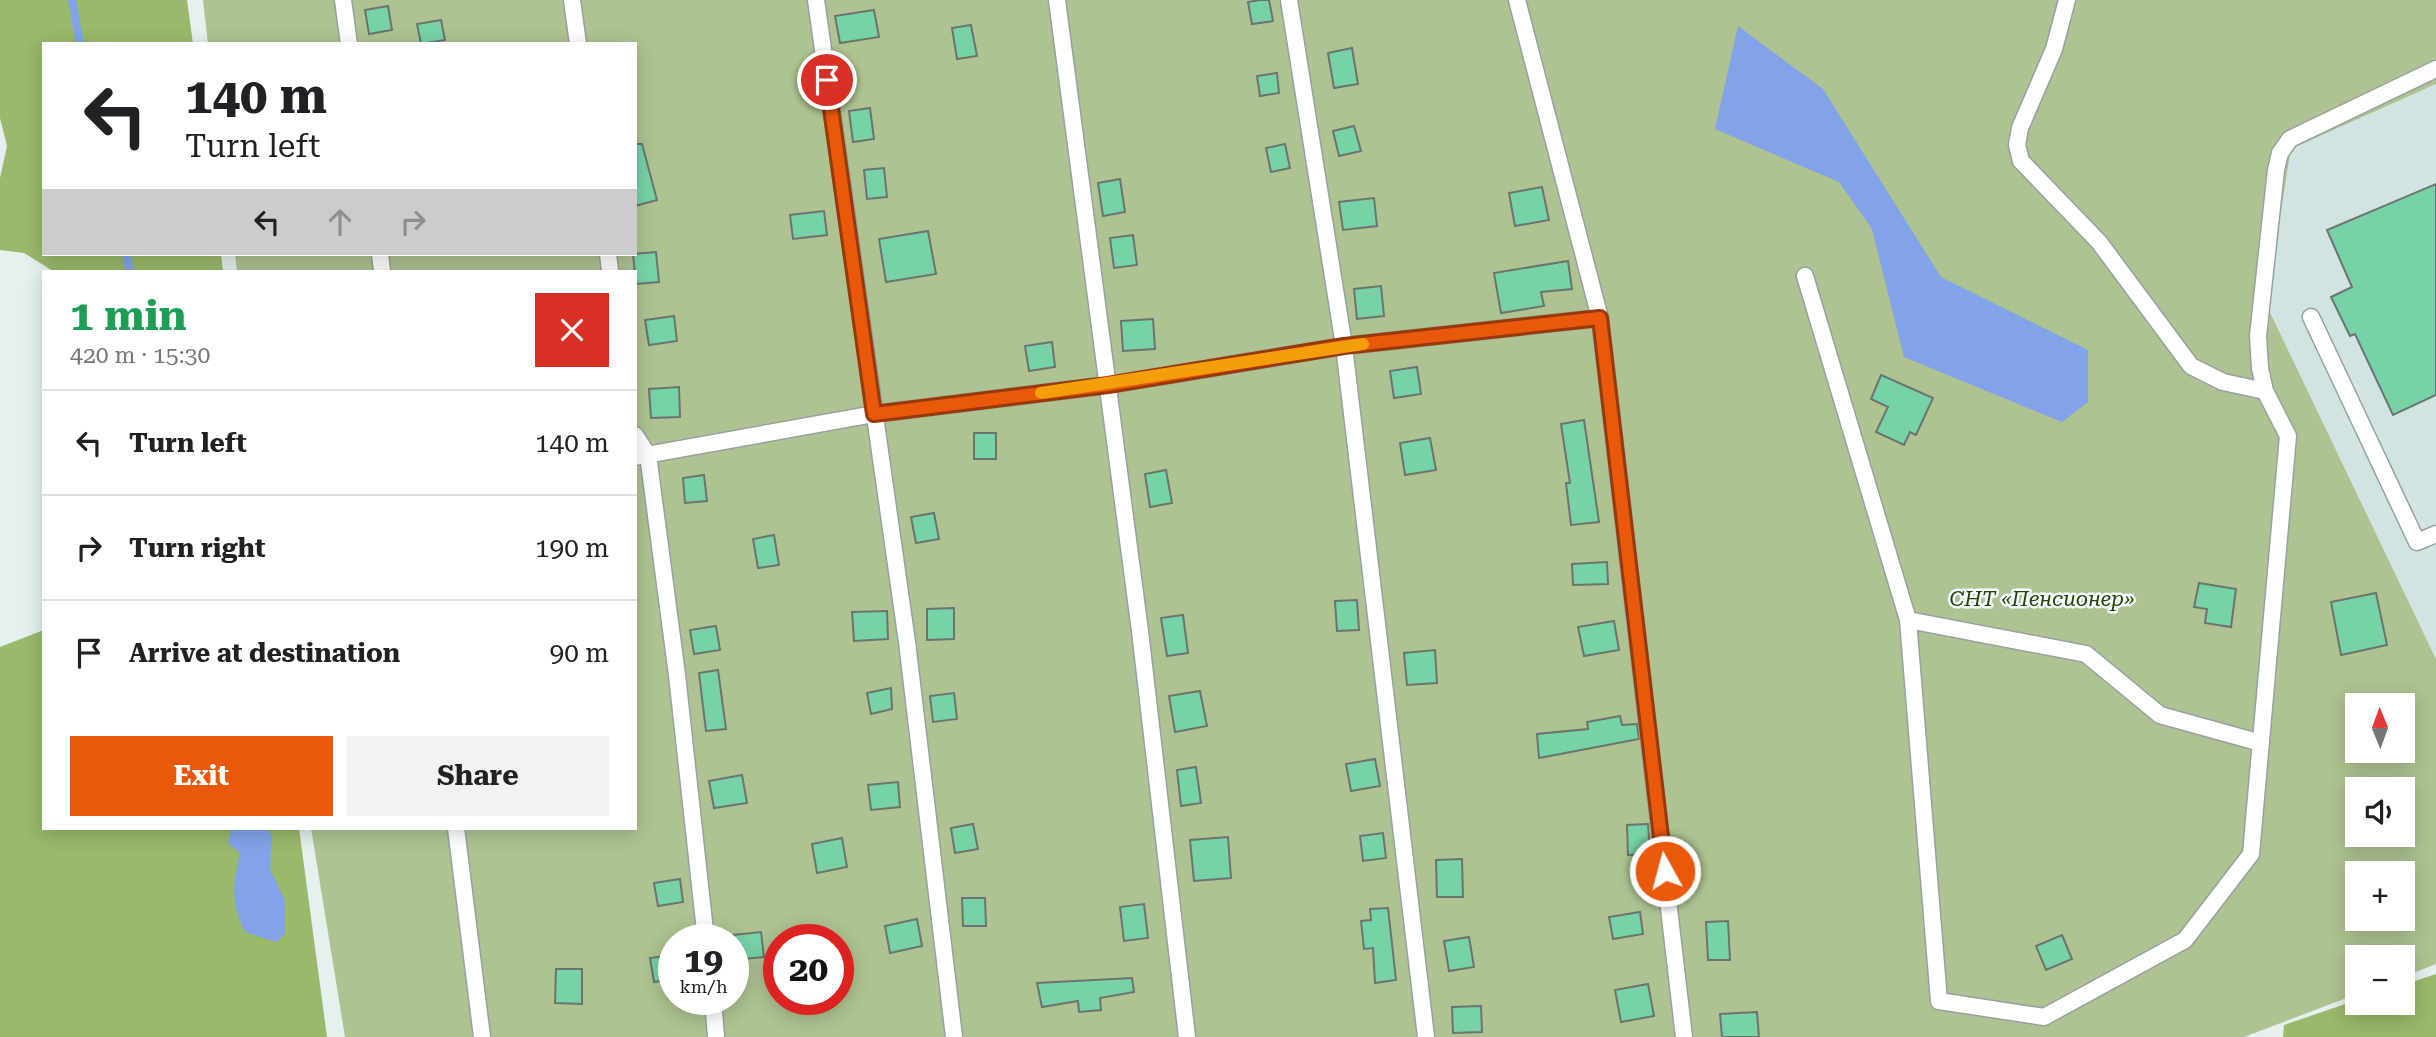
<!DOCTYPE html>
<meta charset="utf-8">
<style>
:root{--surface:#fff;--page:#f2f2f2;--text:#202124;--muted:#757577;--line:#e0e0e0;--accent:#ea580c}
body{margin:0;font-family:"Roboto Serif",serif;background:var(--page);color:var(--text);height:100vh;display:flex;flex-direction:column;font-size:26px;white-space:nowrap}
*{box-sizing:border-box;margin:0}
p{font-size:23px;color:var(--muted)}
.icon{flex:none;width:38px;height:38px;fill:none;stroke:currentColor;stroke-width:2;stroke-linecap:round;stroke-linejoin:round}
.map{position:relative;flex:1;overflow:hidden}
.panel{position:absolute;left:42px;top:270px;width:595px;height:560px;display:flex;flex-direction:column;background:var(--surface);border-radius:0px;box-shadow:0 4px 18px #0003}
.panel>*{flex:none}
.hud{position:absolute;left:42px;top:42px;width:595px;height:214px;border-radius:0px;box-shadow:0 4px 18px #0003;background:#fff;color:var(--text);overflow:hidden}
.needle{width:46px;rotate:359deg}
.controls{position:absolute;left:2345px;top:693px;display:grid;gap:14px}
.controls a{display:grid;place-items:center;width:70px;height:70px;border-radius:0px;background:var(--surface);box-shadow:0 4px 18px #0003;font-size:35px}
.speed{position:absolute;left:658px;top:924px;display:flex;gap:14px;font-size:35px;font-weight:700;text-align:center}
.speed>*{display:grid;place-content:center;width:91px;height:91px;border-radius:50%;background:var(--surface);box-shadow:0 4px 18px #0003;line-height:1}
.speed small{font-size:18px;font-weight:400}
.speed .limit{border:10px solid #d22;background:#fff;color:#111}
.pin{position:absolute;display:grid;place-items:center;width:60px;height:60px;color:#fff;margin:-30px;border:4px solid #fff;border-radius:50%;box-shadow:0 2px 7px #0007}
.me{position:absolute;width:77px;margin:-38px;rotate:353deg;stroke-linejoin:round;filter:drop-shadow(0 0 5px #0008)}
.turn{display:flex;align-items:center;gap:24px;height:147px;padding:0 28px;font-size:32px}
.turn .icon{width:91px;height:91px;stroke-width:2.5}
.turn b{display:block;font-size:49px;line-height:60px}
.lanes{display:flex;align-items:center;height:66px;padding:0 28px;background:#0003;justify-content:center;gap:35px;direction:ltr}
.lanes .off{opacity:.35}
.round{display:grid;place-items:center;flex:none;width:74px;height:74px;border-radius:0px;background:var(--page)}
.summary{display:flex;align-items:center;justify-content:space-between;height:119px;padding:0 28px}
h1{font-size:42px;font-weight:700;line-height:52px;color:#1e9e55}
.action{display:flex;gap:14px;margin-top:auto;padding:14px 28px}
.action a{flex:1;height:80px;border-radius:0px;background:var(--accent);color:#fff;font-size:28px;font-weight:700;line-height:80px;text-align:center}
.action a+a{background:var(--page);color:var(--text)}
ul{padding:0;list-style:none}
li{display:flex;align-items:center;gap:21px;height:105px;padding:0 28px;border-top:2px solid var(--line)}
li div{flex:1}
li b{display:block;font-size:26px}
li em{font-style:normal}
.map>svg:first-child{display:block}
.built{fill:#d0e4e4}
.green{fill:#aec391;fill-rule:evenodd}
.forest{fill:#99b96b}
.water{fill:#82a3ea}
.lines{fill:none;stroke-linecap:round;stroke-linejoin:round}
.stream{stroke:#82a3ea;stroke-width:8}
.building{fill:#77d3a6;stroke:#6c7470;stroke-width:2}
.service-casing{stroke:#97a1a1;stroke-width:19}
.service{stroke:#fff;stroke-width:16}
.route-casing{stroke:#983908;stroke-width:18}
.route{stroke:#ea580c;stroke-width:12}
.slow{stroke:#f59e0b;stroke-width:12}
.labels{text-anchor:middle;stroke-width:5;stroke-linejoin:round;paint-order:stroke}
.park-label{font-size:21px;font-style:italic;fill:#2c3f04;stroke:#f2fdfd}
</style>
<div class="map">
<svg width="2436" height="1037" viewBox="0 0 2436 1037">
<rect width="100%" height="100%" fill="#e5f0ef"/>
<path class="built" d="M 2436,84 L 2436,659 L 2266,304 L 2291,149 Z"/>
<path class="green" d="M 203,0 L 2436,0 L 2436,84 L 2291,149 L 2266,304 L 2436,659 L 2436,964 L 2403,977 L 2403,957 L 2357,957 L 2357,994 L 2244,1037 L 345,1037 L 311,828 L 635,828 L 635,271 L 237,271 L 235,254 L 635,254 L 635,44 L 208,44 ZM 2357,705 L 2403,705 L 2403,751 L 2357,751 ZM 2357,789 L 2403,789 L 2403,835 L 2357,835 ZM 2357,873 L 2403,873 L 2403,919 L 2357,919 ZM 674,940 L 733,940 L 733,999 L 674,999 ZM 779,940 L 838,940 L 838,999 L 779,999 Z"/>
<path class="forest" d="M 0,0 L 187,0 L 193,44 L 44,44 L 44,254 L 221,254 L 223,271 L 53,271 L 24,253 L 0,250 L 0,178 L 7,146 L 0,118 Z
M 44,630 L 44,828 L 299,828 L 327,1037 L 0,1037 L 0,647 Z
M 2436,974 L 2436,1037 L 2283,1037 L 2284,1025 L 2357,1000 L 2357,1003 L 2403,1003 L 2403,985 Z"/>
<path class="water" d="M 1738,26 L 1823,89 L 1941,277 L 2088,350 L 2088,402 L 2062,422 L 1904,357 L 1872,229 L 1839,182 L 1715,129 Z
M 231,828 L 266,828 L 272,836 L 270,869 L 285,901 L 285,934 L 276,942 L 245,932 C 230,903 233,884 240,853 L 228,843 Z"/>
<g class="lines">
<path class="stream" d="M 72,0 L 80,44
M 126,254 L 130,271"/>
</g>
<path class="building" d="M 1260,0 L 1269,0 L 1273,21 L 1252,24 L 1248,2 Z
M 388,6 L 392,30 L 369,34 L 365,10 Z
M 874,10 L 879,37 L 840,43 L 835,16 Z
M 441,20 L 445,40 L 421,44 L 417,24 Z
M 971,25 L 977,56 L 957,59 L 952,28 Z
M 1352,48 L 1358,84 L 1334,88 L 1328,53 Z
M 1277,73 L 1279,93 L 1260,96 L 1257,76 Z
M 870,108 L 874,139 L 853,142 L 849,111 Z
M 1354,126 L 1361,151 L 1339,156 L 1333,131 Z
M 635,144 L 642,144 L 657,200 L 635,206 Z
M 1285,144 L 1290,168 L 1271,172 L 1266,148 Z
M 884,168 L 887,197 L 867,199 L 864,170 Z
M 1120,179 L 1125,212 L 1103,216 L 1098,183 Z
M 2436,184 L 2436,395 L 2393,415 L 2355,334 L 2350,336 L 2331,297 L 2352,287 L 2327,230 Z
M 1542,187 L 1549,220 L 1515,226 L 1509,193 Z
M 1374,198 L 1377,226 L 1343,230 L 1339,202 Z
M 824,211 L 827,235 L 793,239 L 790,215 Z
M 928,231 L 936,274 L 886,282 L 879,239 Z
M 1133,235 L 1137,265 L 1114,268 L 1110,238 Z
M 656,252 L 659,282 L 636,284 L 633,254 Z
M 1568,261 L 1572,289 L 1541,292 L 1544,306 L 1501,313 L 1494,273 Z
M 1381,286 L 1384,316 L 1357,319 L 1354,289 Z
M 674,316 L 677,341 L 649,345 L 645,320 Z
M 1153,319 L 1155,349 L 1123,351 L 1121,321 Z
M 1052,342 L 1055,367 L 1029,371 L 1025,346 Z
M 1417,367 L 1421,394 L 1394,398 L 1390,371 Z
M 1881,375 L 1933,398 L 1916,435 L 1910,432 L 1904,445 L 1876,432 L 1888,407 L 1871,399 Z
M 679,387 L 680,417 L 651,418 L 649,389 Z
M 1584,420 L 1599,522 L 1571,525 L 1566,483 L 1570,483 L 1561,424 Z
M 974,433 L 996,433 L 996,459 L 974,459 Z
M 1430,438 L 1436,470 L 1405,475 L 1400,443 Z
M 1166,470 L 1172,503 L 1150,507 L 1145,474 Z
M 704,475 L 707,501 L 685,503 L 683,478 Z
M 934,513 L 939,539 L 916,543 L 911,517 Z
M 774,535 L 779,565 L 758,568 L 753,539 Z
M 1607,562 L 1608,584 L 1573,585 L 1572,564 Z
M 2199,583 L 2236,589 L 2231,627 L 2205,623 L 2207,609 L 2194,607 Z
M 2376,593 L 2387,645 L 2341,655 L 2331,602 Z
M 1357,600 L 1359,630 L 1337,631 L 1335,601 Z
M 954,608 L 954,639 L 927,640 L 927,609 Z
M 887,611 L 888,639 L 854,641 L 852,612 Z
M 1183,615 L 1188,653 L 1167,656 L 1161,618 Z
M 1614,621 L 1619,650 L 1584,656 L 1578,627 Z
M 716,626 L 720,650 L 694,654 L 690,630 Z
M 1435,650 L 1437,683 L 1407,685 L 1404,653 Z
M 718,670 L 726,729 L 706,731 L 699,673 Z
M 891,688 L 892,709 L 871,714 L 867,693 Z
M 1200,691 L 1207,726 L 1175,732 L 1169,696 Z
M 954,693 L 957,719 L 933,722 L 930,696 Z
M 1620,716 L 1622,725 L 1637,724 L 1639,739 L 1539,758 L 1537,734 L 1588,729 L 1587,722 Z
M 1375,759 L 1380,786 L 1351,791 L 1346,764 Z
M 1196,767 L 1201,803 L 1181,806 L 1177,770 Z
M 742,775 L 747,803 L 714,808 L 709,781 Z
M 898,782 L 900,807 L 871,810 L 868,785 Z
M 973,824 L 978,849 L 955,853 L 951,828 Z
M 1648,824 L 1650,854 L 1628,855 L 1627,825 Z
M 1383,833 L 1386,858 L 1363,861 L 1360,836 Z
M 1228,837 L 1231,878 L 1194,881 L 1190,840 Z
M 842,838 L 847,867 L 817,873 L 812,844 Z
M 1462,859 L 1463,897 L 1437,897 L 1436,860 Z
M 680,879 L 683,902 L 658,906 L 654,883 Z
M 962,898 L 985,898 L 986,926 L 963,926 Z
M 1144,904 L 1148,938 L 1124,941 L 1120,907 Z
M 1388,908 L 1396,980 L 1375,983 L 1373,948 L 1364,949 L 1361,921 L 1371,920 L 1370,909 Z
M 1640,912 L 1643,934 L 1613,939 L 1609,917 Z
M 917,919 L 922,946 L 890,953 L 885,926 Z
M 1728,921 L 1730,960 L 1708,960 L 1706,922 Z
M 761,932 L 764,957 L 733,960 L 733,935 Z
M 2062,935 L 2072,959 L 2046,970 L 2036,946 Z
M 1469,937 L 1474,967 L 1449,971 L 1444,941 Z
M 674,955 L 674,979 L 654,982 L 650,958 Z
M 556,969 L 582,969 L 582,1004 L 555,1003 Z
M 1132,978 L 1134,992 L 1100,998 L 1101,1010 L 1079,1012 L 1078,1001 L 1042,1007 L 1037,983 Z
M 1648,984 L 1654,1016 L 1621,1022 L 1615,990 Z
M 1481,1006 L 1482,1032 L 1453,1033 L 1452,1007 Z
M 1757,1012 L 1759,1037 L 1722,1037 L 1720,1014 Z"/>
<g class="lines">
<defs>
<path id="service" d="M 343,0 L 349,44
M 572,0 L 578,44
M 816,0 L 907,642 L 954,1037
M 1057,0 L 1140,631 L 1187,1037
M 1289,0 L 1344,346 L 1426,1037
M 1517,0 L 1600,318 L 1684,1037
M 2067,0 L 2054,49 L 2020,128 L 2017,145 L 2021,161 L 2099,242 L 2191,366 L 2223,382 L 2265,391
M 380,254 L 382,271
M 608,254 L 610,271
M 1805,276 L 1908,620 L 1939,1001 L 2044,1017 L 2185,940 L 2251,854 L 2288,436 L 2265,391 L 2260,368 L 2258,336 L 2276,170 L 2280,153 L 2290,139 L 2436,69
M 2311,317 L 2417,542 L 2436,534
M 635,435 L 648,455 L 677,675 L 706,940
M 635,457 L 874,414 L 1108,385 L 1344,346 L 1600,318
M 1908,620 L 2086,654 L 2160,715 L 2261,743
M 456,828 L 482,1037
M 713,999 L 716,1037"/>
</defs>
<use href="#service" class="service-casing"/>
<use href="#service" class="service"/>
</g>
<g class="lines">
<defs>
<path id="route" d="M 827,80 L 874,414 L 1108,385 L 1344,346 L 1600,318 L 1665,871"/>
</defs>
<use href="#route" class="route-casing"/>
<use href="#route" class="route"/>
<path class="slow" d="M 1041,393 L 1363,344"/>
</g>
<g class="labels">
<g class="park-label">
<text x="2042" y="606">СНТ «Пенсионер»</text>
</g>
</g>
</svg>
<div class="controls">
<a><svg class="needle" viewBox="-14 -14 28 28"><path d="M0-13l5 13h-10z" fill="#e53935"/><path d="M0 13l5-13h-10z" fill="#757577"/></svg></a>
<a><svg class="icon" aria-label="sound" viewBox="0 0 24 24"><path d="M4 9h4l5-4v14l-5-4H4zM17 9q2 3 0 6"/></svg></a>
<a>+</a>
<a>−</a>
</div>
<div class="speed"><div>19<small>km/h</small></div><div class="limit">20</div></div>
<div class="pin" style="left:827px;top:80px;background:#d93025"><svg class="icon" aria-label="arrive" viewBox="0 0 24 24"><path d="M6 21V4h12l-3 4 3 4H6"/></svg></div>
<svg class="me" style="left:1665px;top:871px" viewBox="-20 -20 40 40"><circle r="17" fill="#ea580c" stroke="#fff" stroke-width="3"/><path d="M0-11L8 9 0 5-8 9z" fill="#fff"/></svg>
<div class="hud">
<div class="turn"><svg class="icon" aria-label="left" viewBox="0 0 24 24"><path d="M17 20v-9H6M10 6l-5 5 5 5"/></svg><div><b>140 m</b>Turn left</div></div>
<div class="lanes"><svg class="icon" aria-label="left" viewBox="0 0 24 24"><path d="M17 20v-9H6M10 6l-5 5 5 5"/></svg><svg class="icon off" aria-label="ahead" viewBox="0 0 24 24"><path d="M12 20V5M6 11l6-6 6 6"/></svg><svg class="icon off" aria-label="right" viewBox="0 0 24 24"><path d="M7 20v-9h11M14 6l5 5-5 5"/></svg></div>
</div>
<section class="panel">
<div class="summary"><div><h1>1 min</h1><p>420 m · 15:30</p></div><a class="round" style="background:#d93025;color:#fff"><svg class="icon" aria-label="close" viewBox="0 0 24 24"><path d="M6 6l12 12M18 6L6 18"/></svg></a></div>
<ul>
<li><svg class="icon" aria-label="left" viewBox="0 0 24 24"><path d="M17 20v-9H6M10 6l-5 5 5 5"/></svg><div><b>Turn left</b></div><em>140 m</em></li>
<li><svg class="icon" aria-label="right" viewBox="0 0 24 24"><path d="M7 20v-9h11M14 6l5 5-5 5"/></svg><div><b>Turn right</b></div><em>190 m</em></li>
<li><svg class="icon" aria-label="arrive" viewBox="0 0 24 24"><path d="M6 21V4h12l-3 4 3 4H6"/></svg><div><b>Arrive at destination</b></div><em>90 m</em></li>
</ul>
<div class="action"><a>Exit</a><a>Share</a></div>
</section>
</div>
